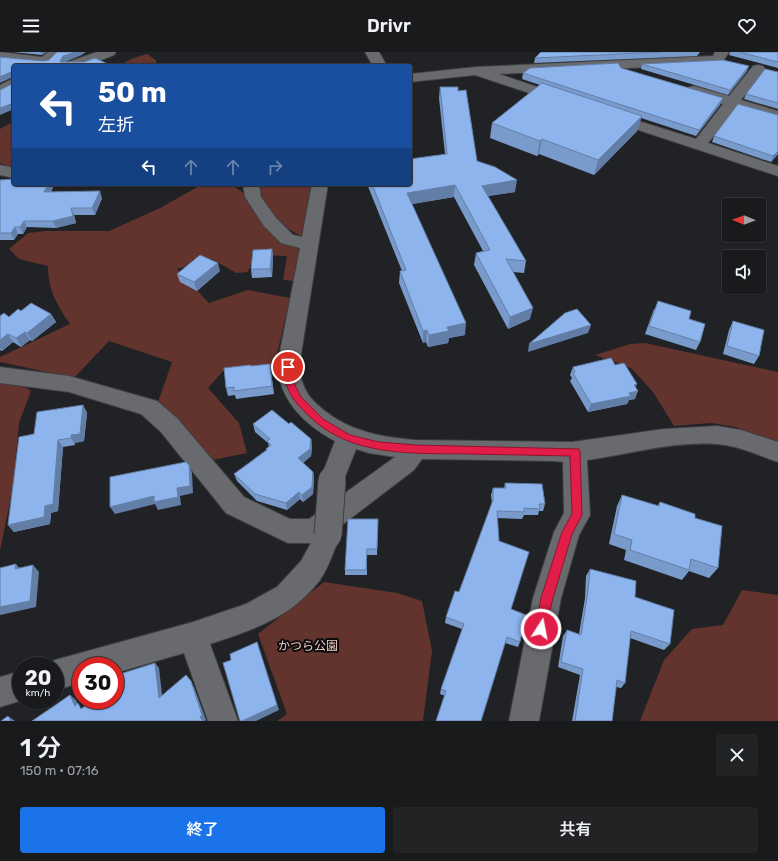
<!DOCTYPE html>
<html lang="ja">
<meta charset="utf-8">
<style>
:root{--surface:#181a1c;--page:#212325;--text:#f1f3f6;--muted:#9fa1a3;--line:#36383b;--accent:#1a73e8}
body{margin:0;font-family:Rubik,"Noto Sans JP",sans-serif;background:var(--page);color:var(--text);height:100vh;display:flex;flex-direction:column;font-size:15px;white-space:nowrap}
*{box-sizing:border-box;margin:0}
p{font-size:13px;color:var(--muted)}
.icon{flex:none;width:22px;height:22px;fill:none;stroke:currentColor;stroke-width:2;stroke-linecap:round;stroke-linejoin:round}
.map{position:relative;height:669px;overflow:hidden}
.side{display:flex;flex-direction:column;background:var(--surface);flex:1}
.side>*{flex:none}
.guide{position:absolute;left:12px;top:12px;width:400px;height:122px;border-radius:4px;box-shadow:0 1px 3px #0004,0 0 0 1px var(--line);background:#1a4fa0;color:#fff;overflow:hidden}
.needle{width:26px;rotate:271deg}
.tools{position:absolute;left:722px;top:146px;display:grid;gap:8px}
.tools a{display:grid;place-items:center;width:44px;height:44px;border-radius:4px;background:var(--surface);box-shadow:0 1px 3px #0004,0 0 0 1px var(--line);font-size:20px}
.speed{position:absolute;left:12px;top:605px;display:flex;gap:8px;font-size:20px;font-weight:700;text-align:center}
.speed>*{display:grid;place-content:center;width:52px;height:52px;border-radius:50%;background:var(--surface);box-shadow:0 1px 3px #0004,0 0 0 1px var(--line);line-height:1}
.speed small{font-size:10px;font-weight:400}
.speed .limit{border:6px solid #d22;background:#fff;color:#111}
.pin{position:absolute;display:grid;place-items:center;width:34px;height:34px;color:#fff;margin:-17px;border:2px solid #fff;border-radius:50%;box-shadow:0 1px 4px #0007}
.me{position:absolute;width:44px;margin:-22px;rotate:11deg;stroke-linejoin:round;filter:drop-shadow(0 0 3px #0008)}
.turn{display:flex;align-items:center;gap:14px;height:84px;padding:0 20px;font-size:18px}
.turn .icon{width:52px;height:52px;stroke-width:2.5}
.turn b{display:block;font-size:28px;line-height:34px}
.lanes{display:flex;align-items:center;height:38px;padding:0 20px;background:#0003;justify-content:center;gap:20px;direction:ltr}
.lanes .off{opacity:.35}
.round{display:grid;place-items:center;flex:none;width:42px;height:42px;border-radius:4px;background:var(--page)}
.overview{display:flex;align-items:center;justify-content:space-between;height:68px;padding:0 20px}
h1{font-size:24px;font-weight:600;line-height:30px}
.action{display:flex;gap:8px;margin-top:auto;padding:8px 20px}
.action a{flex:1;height:46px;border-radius:4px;background:var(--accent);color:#fff;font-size:16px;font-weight:600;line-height:46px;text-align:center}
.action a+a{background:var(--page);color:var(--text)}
header{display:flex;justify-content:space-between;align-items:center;height:52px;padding:0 20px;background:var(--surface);font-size:18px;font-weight:600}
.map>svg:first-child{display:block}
.green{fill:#63332d}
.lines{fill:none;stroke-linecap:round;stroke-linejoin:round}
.street-casing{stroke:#3e3f42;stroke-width:2}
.street{fill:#686a6d;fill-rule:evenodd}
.street-bridge-casing{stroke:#3e3f42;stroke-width:29;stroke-linecap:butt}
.street-bridge{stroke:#686a6d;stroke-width:27}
.wall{fill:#799bcc}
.shaded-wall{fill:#637ea6}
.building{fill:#8db4ed;stroke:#637ea6}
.route{fill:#e11d48;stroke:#92132f}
.labels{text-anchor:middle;stroke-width:4;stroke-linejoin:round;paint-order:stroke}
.near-park-label{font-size:12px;fill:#f6ccc5;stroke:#0a0b0d}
</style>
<header><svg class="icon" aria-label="menu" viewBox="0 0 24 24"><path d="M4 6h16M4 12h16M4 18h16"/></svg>Drivr<svg class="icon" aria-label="heart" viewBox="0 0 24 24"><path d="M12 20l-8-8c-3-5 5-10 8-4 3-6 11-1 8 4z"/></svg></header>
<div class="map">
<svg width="778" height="669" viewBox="0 0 778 669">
<rect width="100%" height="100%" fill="#202225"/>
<path class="green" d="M 147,2 L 156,8 L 156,14 L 119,14 L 131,7 Z
M 14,69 L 14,117 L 0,111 L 0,77 Z
M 256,132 L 313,132 L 303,186 L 275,168 L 258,149 Z
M 201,133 L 232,133 L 248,144 L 282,190 L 300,196 L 295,229 L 283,228 L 287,204 L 254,203 L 248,220 L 236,221 L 212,207 L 177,217 L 209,251 L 248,238 L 290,246 L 274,315 L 223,319 L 208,336 L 239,371 L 247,401 L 212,408 L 158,350 L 172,310 L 109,289 L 74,326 L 0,310 L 0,305 L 70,272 C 57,253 48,238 48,214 L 19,207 L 9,197 L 28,181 L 46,179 L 109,179 L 160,156 Z
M 645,291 L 778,320 L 778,391 L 736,375 L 711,371 L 674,374 L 653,340 L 631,316 L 595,303 L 630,292 Z
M 0,330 L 20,332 L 31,339 L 19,371 L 13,435 L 0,499 Z
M 324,530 L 397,541 L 422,549 L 432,599 L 423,669 L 277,669 L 287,662 L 258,582 Z
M 742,538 L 778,543 L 778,669 L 640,669 L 664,608 L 692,577 L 723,573 Z"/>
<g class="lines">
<defs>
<path id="street" d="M 0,0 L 42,5 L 48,0 L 63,0 L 50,12 L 45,13 L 0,8 Z
M 97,0 L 116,0 L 114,3 L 86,14 L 63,14 L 65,11 Z
M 365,0 L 379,0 L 387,14 L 373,14 Z
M 715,0 L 729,0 L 722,11 L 717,12 L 499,22 L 567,45 L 569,48 L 567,51 L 562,52 L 475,23 L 410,30 L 410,22 L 476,15 L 713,4 Z
M 758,13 L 763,14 L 765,17 L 741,48 L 778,59 L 778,68 L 736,56 L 708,91 L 778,114 L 778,124 L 605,67 L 603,64 L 605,61 L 610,60 L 696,87 L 723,52 L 689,41 L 687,38 L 689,35 L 694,34 L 729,44 L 753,14 Z
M 14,26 L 14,36 L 0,43 L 0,33 Z
M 0,113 L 14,116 L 14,126 L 0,123 Z
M 243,132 L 259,132 L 261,145 L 276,166 L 293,183 L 302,185 L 312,132 L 328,132 L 299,315 C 302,336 308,346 325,359 C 352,380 381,385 415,388 L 572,390 L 664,377 L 717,374 L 741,378 L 778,390 L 778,410 C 760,404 744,396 725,393 C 680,387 632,402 587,408 L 590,463 L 579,483 L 561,546 L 539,669 L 509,669 L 533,546 L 554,480 L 564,461 L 563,410 L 554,409 L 422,407 L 414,418 L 338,476 L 341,483 C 334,497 329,515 320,528 C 292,565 253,578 210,592 L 238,669 L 208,669 L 184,601 L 115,621 L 115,614 L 81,614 L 81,631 L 55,638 L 55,614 L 44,614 L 45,613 L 55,608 L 193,570 L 246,552 L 277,535 L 301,509 L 311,491 L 288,491 L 226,461 L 161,380 L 141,362 L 69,340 L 0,331 L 0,315 L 69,324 L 157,349 L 177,366 L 244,445 L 290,467 L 309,467 L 395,405 L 369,401 L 356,397 L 341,435 L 332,438 L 323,435 L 320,428 L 335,389 C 305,373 281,350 277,315 L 300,196 L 281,191 L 264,174 L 245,145 Z
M 21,619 L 21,648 L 23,648 L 0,655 L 0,625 Z"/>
</defs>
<use href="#street" class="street-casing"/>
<use href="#street" class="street"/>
<defs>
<path id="street-bridge" d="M 328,483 L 332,428"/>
</defs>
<use href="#street-bridge" class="street-bridge-casing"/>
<use href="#street-bridge" class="street-bridge"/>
</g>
<path class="wall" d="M 13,0 L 46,0 L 42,3 Z
M 541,0 L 700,0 L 697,4 L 534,11 L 535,6 Z
M 730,0 L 778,0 L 778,16 L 729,3 Z
M 642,12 L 747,19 L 728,43 L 641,17 Z
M 621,16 L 720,53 L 696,84 L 641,66 L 637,79 L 594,123 L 539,102 L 537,104 L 490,86 L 492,71 L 540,33 L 522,27 L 523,21 Z
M 778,20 L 778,57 L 744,47 L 746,42 Z
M 440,35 L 458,39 L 477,109 L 515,140 L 488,144 L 526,209 L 524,221 L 513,220 L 530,267 L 508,277 L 474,213 L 476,201 L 483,199 L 454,145 L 412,152 L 465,283 L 449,286 L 448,291 L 428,295 L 426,290 L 423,291 L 399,231 L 400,219 L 402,219 L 367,132 L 410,132 L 445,102 L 439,46 Z
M 778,63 L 778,102 L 771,110 L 712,90 L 714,84 Z
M 0,128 L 54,133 L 51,140 L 102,146 L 95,163 L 74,163 L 76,171 L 56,176 L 27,175 L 23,182 L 18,182 L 14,188 L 0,188 Z
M 272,197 L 273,205 L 272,225 L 252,226 L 251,217 Z
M 220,219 L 197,239 L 180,230 L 177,222 Z
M 654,257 L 689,267 L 700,290 L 696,298 L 645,282 Z
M 21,259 L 51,262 L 56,270 L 32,289 L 30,288 L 21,295 L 13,290 L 2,299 L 0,298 L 0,264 L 9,265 Z
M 733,269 L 759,304 L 754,312 L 723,302 L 729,278 Z
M 615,313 L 636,335 L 635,347 L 629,348 L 627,352 L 588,360 L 570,329 L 572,326 L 570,323 L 573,315 Z
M 251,314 L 271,320 L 274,342 L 236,347 L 235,343 L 228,344 L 226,336 Z
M 83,353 L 87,361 L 84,389 L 75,391 L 75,393 L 63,395 L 58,459 L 51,461 L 50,472 L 14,480 L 8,473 L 34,382 Z
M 253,372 L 289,372 L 311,387 L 312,395 L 311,404 L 303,411 L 313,420 L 314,427 L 313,442 L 303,450 L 300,447 L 287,458 L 257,449 L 237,429 L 234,422 L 266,398 L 266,397 L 269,395 L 268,391 L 255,380 Z
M 505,431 L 545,452 L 543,459 L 539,459 L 538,463 L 524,463 L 522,467 L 497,466 L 499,489 L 511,557 L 520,590 L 518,595 L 505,591 L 445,644 L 440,642 L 441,637 L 462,577 L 445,571 L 446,565 L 459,540 L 492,453 L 491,443 L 493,436 L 504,436 Z
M 622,443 L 657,454 L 660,450 L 695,466 L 718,516 L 709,526 L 689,519 L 682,528 L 624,508 L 626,498 L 609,492 L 617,454 Z
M 378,467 L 377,503 L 367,503 L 367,523 L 345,523 L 345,518 Z
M 590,517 L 635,545 L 670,592 L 664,598 L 630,586 L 625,631 L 621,636 L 616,635 L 612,669 L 572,669 L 580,623 L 558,615 L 563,584 L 567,578 L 579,582 L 585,546 L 586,524 Z"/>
<path class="shaded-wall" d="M 40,0 L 46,0 L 42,3 Z
M 76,0 L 86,0 L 82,3 L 65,10 L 63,14 L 60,10 L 63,4 Z
M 749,14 L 747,19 L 728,43 L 730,38 Z
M 11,20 L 13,25 L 0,31 L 0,25 Z
M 723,46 L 720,53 L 696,84 L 699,78 Z
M 14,51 L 14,57 L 0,63 L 0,56 Z
M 642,64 L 637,79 L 594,123 L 598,108 Z
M 542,87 L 539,102 L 537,104 L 540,89 Z
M 778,99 L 778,102 L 771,110 L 773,104 Z
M 517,128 L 515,140 L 481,145 L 482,134 Z
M 48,132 L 53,132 L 54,133 L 48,147 L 44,140 Z
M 455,133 L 454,145 L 406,153 L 407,141 Z
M 100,139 L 102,146 L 95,163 L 92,156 Z
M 71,156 L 74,163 L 76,171 L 56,176 L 53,169 Z
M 24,169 L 27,175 L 23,182 L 20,175 Z
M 15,175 L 18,182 L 14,188 L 11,181 Z
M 272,197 L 273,205 L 272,225 L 270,217 Z
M 218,211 L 220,219 L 197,239 L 194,230 Z
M 533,256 L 530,267 L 508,277 L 510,265 Z
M 51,262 L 56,270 L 32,289 L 27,281 Z
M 466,271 L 465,283 L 449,286 L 448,291 L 428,295 L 429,283 L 447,275 Z
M 591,273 L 588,281 L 528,300 L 529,292 Z
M 427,278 L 426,290 L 423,291 L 423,279 Z
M 25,280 L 30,288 L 21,295 L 16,286 Z
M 8,282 L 13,290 L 2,299 L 0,296 L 0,288 Z
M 270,312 L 271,320 L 274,342 L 272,334 Z
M 637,332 L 634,340 L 638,339 L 635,347 L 629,348 L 627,352 L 588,360 L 591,352 L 629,341 L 634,333 Z
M 83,353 L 87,361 L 84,389 L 75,391 L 75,393 L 71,386 L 71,383 Z
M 311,387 L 312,395 L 311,404 L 299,414 L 298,406 Z
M 58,388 L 63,395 L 58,459 L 51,461 L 50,472 L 14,480 L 8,473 L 45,454 Z
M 189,413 L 192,421 L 193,441 L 180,444 L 181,453 L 158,458 L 155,452 L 115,462 L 110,455 L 177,436 Z
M 313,420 L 314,427 L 313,442 L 303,450 L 302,443 Z
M 299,440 L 300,447 L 287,458 L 286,451 Z
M 16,512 L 22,519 L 15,517 Z
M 33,513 L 39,520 L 36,555 L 0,563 L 0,555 Z
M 257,590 L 279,658 L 256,669 L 242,669 Z
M 155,611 L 159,616 L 163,651 L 159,646 Z
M 191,629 L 194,635 L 206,668 L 205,669 L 203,669 L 200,665 Z
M 70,643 L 76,648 L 81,659 L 75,654 Z
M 8,664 L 15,669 L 11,669 Z"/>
<path class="building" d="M 57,0 L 76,0 L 63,4 L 60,10 L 84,10 L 95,6 L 110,13 L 107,14 L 14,14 L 14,51 L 0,56 L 0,38 L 12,32 L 13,20 L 11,20 L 0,25 L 0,5 L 43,9 L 49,8 Z
M 541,0 L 661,0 L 535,6 Z
M 739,0 L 778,0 L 778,10 Z
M 723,8 L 749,14 L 730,38 L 642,12 Z
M 618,11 L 621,16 L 723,46 L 699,78 L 523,21 L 530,16 Z
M 765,17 L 778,20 L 778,51 L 746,42 Z
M 542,31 L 642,64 L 598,108 L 542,87 L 540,89 L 492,71 Z
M 440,35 L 458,35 L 458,39 L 466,38 L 477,109 L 495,115 L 517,128 L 482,134 L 526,209 L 506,207 L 533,256 L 510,265 L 476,201 L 490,198 L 455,133 L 407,141 L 466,271 L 447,275 L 449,279 L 429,283 L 427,278 L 423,279 L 400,219 L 406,218 L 372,132 L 410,132 L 410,107 L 447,102 Z
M 738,52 L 778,63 L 778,99 L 773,104 L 714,84 Z
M 14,127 L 14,132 L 48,132 L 44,140 L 100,139 L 92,156 L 71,156 L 73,164 L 53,169 L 24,169 L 20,175 L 15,175 L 11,181 L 0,181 L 0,128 Z
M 272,197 L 270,217 L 251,217 L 253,198 Z
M 200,203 L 218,211 L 194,230 L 177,222 Z
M 658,249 L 691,259 L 689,267 L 705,272 L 700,290 L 649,274 Z
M 31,251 L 51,262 L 27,281 L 25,280 L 16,286 L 8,282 L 0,288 L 0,264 L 4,261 L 9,265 L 18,257 L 21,259 Z
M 577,257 L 591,273 L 529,292 L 565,261 Z
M 733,269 L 764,278 L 759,304 L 727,294 Z
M 611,306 L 615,313 L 624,311 L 637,332 L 634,333 L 638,339 L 629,341 L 631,344 L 591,352 L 573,321 L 575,320 L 573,315 Z
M 270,312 L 272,334 L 234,339 L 234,335 L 226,336 L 224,316 L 250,313 L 251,314 Z
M 83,353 L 80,382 L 71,383 L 71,386 L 58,388 L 53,452 L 45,454 L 44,465 L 8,473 L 19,385 L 34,382 L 37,360 Z
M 272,358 L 289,372 L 291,370 L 311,387 L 310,397 L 298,406 L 313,420 L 312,435 L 302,443 L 299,440 L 286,451 L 255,442 L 234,422 L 267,398 L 266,397 L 271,393 L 267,389 L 270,387 L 253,372 Z
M 186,410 L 189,413 L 190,434 L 177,436 L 178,445 L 154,450 L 154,444 L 110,455 L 110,425 Z
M 505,431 L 542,432 L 545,452 L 539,452 L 540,457 L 524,456 L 524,460 L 497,459 L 499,489 L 529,500 L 511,557 L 526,563 L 520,590 L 507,585 L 481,669 L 436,669 L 446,639 L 441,637 L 464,572 L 446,565 L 455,539 L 459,540 L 493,448 L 493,436 L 506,436 Z
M 622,443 L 659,454 L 660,450 L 695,462 L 695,466 L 722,474 L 718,516 L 691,507 L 689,518 L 630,498 L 632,488 L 614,482 Z
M 348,467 L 378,467 L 377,497 L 367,497 L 366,518 L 345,518 Z
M 16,512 L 15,517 L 33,513 L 30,549 L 0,555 L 0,516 Z
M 590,517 L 636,529 L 635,545 L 674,558 L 670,592 L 631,579 L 625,631 L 617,628 L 612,669 L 575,669 L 583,617 L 561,610 L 567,578 L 581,583 L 588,539 Z
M 257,590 L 277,653 L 242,669 L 240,669 L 223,611 L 231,608 L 230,602 Z
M 155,611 L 159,646 L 186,623 L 191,629 L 202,663 L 200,665 L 203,669 L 32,669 L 70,643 L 75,654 L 78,651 L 81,657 L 93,648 L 115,648 L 115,631 L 121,629 L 120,622 Z
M 8,664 L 11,669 L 1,669 Z"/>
<path class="route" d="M 288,312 L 293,315 L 294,331 L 301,345 L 323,367 L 350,383 L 379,390 L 416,393 L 579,397 L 580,400 L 582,463 L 572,482 L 553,546 L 545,581 L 541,583 L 537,581 L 535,577 L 541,546 L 562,480 L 572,462 L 570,404 C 537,403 503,403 470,402 C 412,401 348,406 305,360 C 290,345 285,336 284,315 Z"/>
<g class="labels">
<g class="near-park-label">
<text x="308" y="598">かつら公園</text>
</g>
</g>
</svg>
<div class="tools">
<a><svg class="needle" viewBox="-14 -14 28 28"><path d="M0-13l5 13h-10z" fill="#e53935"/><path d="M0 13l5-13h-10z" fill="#9fa1a3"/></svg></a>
<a><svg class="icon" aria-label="sound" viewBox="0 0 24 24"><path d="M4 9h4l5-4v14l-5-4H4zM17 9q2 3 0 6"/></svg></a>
</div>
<div class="speed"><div>20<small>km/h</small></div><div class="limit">30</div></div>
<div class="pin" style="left:288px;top:315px;background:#d93025"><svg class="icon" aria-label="arrive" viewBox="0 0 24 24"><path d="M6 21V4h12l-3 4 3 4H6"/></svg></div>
<svg class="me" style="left:541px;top:577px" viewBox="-20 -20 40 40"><circle r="17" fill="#e11d48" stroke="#fff" stroke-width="3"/><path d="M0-11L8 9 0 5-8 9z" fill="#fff"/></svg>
<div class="guide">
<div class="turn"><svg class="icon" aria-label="left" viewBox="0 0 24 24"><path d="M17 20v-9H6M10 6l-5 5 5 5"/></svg><div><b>50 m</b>左折</div></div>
<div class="lanes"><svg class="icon" aria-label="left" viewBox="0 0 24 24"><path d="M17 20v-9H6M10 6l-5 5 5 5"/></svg><svg class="icon off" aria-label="ahead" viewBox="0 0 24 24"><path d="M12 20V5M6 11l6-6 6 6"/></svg><svg class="icon off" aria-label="ahead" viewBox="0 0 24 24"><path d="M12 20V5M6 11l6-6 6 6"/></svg><svg class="icon off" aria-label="right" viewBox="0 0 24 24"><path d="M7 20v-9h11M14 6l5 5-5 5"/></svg></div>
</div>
</div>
<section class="side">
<div class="overview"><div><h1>1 分</h1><p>150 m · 07:16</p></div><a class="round"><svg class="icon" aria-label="close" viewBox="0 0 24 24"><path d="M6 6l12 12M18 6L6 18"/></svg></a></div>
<div class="action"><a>終了</a><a>共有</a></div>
</section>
